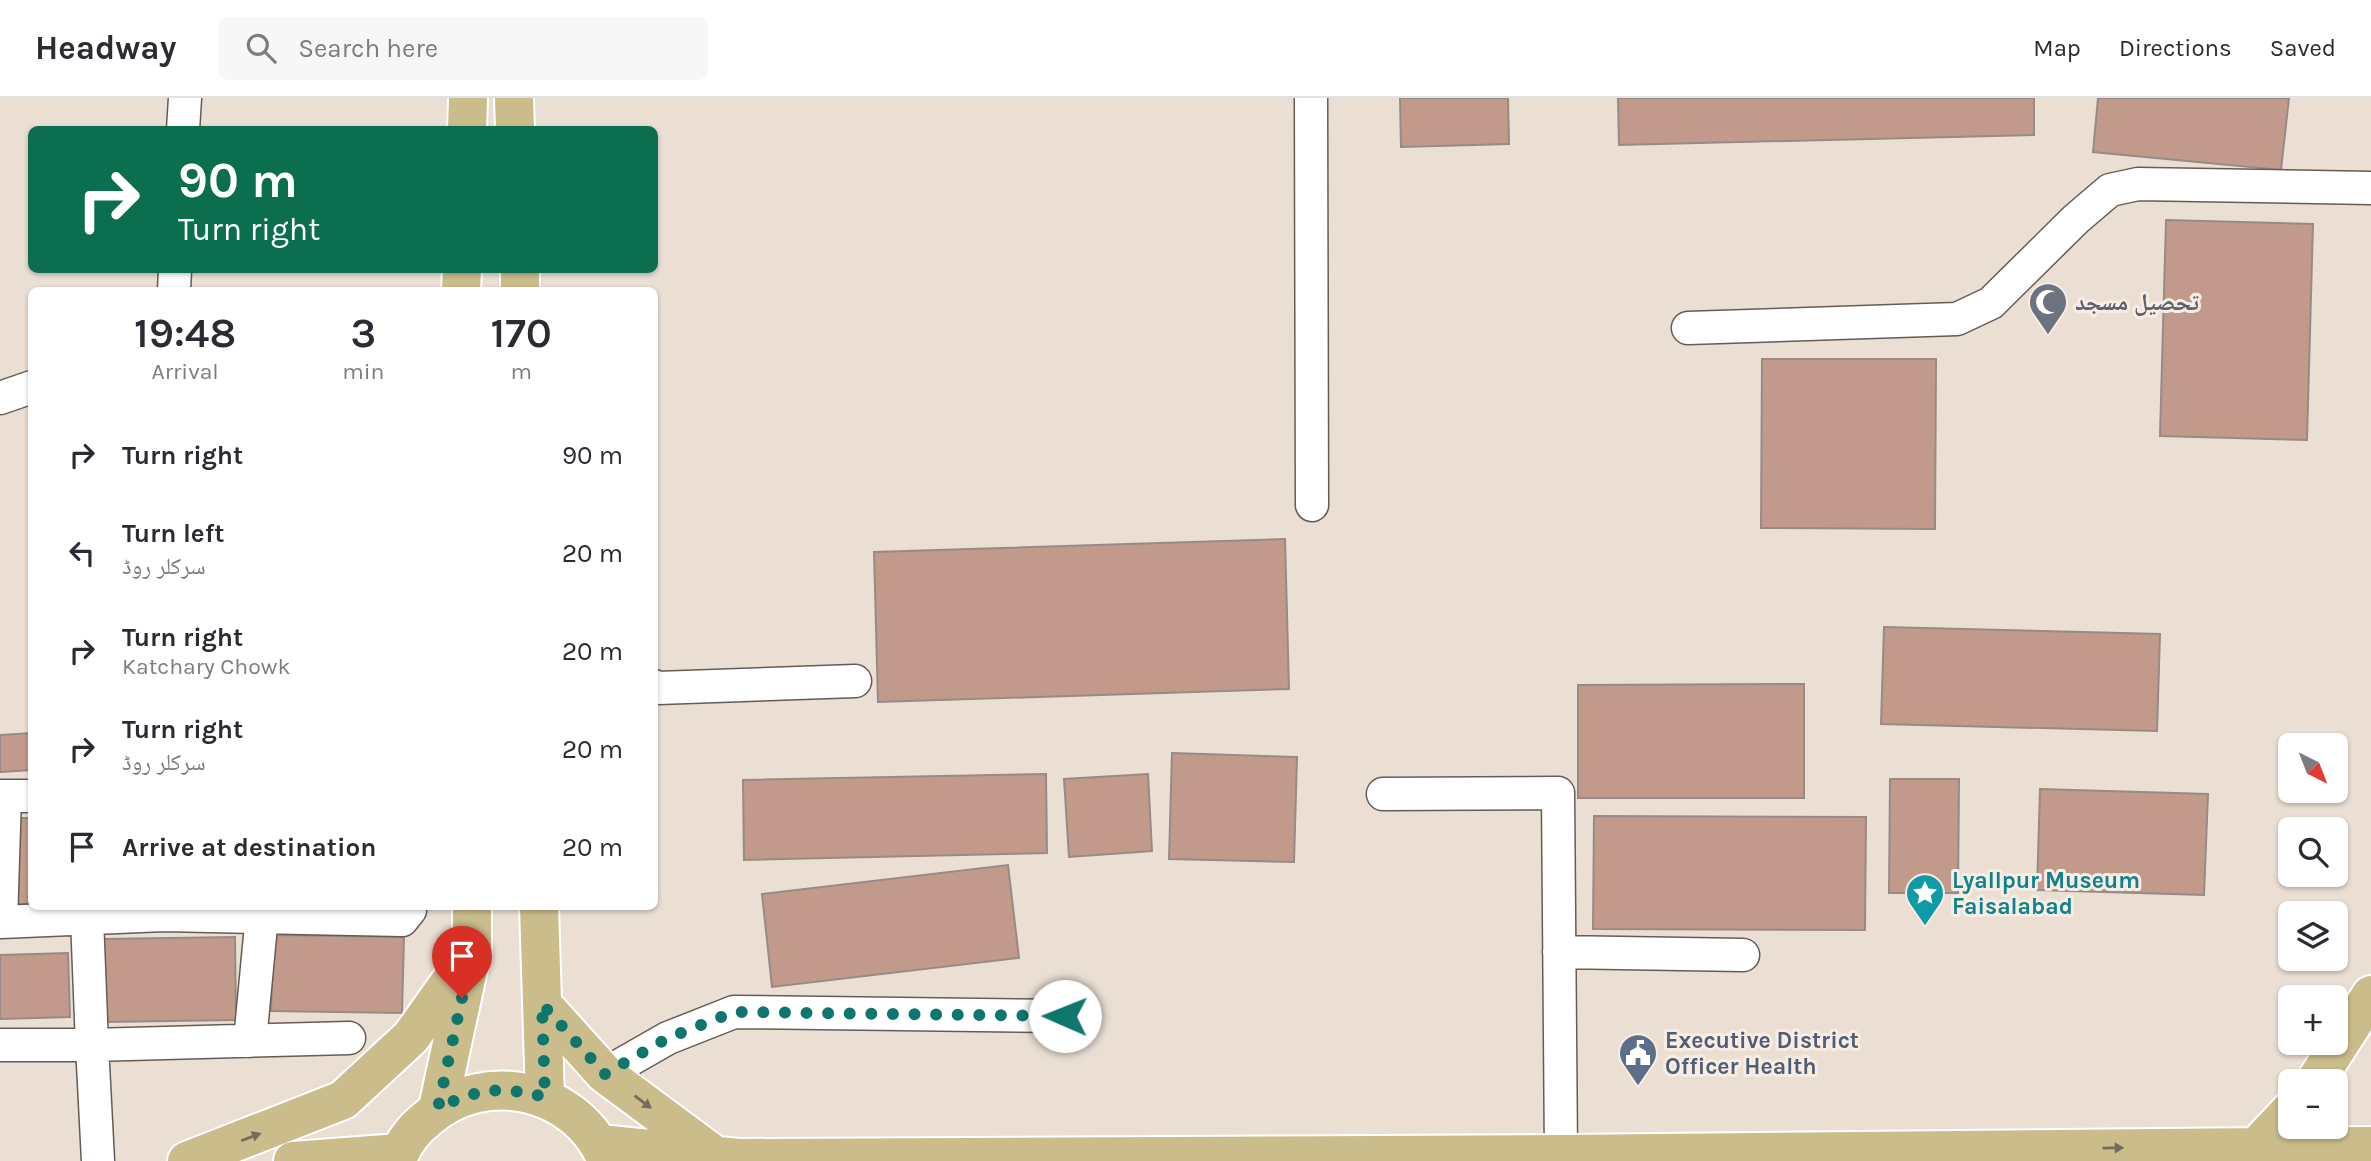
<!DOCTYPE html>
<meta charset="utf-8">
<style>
:root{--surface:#fff;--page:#f7f7f7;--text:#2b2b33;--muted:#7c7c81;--line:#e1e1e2}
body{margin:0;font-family:Karla,"Noto Naskh Arabic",sans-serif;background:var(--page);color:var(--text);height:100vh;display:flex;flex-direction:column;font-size:26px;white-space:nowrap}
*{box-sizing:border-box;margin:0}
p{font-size:23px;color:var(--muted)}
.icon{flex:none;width:38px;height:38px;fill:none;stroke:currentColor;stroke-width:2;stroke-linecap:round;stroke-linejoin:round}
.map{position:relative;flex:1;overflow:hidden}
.sheet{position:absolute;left:28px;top:189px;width:630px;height:623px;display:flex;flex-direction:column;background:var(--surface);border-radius:10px;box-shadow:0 2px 5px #0004}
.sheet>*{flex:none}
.banner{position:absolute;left:28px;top:28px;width:630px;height:147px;border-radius:10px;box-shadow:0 2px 5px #0004;background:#0b6e4f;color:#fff;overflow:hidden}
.needle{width:46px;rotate:138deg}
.controls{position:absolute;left:2278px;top:635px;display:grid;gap:14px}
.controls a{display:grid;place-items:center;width:70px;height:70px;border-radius:10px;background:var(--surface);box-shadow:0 2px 5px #0004;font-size:35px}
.pin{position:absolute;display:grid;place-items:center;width:60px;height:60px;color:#fff;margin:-72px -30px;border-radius:50% 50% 50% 0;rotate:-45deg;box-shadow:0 0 7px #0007}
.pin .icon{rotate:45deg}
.me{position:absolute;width:77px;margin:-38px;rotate:271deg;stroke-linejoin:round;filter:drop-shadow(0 0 5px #0008)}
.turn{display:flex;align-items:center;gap:24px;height:147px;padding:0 35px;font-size:32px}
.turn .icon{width:91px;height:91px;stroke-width:2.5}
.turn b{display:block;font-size:49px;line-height:60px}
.eta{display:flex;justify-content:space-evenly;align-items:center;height:119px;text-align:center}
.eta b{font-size:42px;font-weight:600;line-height:49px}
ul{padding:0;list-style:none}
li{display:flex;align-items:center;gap:21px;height:98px;padding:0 35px}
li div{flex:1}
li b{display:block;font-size:26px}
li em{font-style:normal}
header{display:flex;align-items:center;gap:42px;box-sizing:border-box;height:98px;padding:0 35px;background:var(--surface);border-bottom:2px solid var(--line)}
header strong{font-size:33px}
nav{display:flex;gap:38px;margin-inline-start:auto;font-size:24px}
.search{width:490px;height:63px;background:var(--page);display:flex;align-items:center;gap:18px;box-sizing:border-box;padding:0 24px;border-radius:10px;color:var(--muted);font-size:26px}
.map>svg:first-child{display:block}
.building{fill:#c19a8b;stroke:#988a84;stroke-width:2}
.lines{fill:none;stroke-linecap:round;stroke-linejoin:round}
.minor-casing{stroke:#665c53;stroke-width:35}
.primary-casing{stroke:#fff;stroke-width:42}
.minor{stroke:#fff;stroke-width:32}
.primary{stroke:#cabc8b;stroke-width:38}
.oneway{fill:#756d57}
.route{stroke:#0f766e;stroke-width:12;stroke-dasharray:0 21.6}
.labels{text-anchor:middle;stroke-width:6;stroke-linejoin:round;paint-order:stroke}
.worship-label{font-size:23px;font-weight:bold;fill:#5b616d;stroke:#f9ece2;text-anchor:start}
.culture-label{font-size:23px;font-weight:bold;fill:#0d838f;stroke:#f9ece2;text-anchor:start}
.service-label{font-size:23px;font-weight:bold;fill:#4e5e75;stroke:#f9ece2;text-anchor:start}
</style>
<header>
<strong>Headway</strong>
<div class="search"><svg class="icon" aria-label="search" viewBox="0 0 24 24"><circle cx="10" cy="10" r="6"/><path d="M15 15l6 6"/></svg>Search here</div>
<nav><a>Map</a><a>Directions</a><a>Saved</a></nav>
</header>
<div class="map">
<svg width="2371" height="1063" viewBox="0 0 2371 1063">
<rect width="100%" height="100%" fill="#ebdfd4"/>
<path class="building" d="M 1400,0 L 1508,0 L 1509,46 L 1401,49 Z
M 1618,0 L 2034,0 L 2034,37 L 1619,47 Z
M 2098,0 L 2289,0 L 2281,72 L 2093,54 Z
M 2166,122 L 2313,126 L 2307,342 L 2160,338 Z
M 1762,261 L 1936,261 L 1935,431 L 1761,430 Z
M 1285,441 L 1289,591 L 878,604 L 874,454 Z
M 1884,529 L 2160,536 L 2157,633 L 1881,626 Z
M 1804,586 L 1804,700 L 1578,700 L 1578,587 Z
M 32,635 L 32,672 L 0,674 L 0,637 Z
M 1172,655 L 1297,659 L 1294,764 L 1169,761 Z
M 1046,676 L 1047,755 L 744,762 L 743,682 Z
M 1148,676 L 1152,753 L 1069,759 L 1064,681 Z
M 1890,681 L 1959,681 L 1958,795 L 1889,795 Z
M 2040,691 L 2208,696 L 2204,797 L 2037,792 Z
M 1594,718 L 1866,719 L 1865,832 L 1593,831 Z
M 12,720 L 32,720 L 32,806 L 11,806 Z
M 1008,767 L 1019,860 L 772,889 L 762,796 Z
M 273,837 L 404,839 L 402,915 L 271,913 Z
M 235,839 L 236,922 L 104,924 L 103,841 Z
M 68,855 L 70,919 L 0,921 L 0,857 Z"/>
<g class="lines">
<defs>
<path id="minor" d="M 1311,0 L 1312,407
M 183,32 L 185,0
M 174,192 L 175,172
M 1688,230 L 1957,221 L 1991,205 L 2076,121 L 2110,92 L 2138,86 L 2371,90
M 0,300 L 32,289
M 654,588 L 658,590 L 855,583
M 1383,696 L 1558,695 L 1561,1056
M 0,698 L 32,698
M 5,698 L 1,824 L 164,817
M 163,808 L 164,817 L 402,822 L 410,812 L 410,808
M 1559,854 L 1743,857
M 250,943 L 262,817
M 0,947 L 92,947 L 87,820
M 605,976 L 668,940 L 734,914 L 1065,918
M 98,1063 L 92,947 L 349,940"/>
<path id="primary" d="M 514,0 L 515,32
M 467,32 L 468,0
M 520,172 L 520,192
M 461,192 L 462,172
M 539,808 L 545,999
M 542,906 L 605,976 L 713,1056
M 2315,984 L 2371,897
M 438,1010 L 472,853 L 472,808
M 600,1046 L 738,1060 L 1561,1056 L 2371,1048
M 2256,1049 L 2291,1012
M 187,1063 L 343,1002 L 411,939 L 472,853
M 293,1063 L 399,1055
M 397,1063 C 402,1046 414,1031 428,1020 C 486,969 579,992 607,1063"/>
</defs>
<use href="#minor" class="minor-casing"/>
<use href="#primary" class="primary-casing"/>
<use href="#minor" class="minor"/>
<use href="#primary" class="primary"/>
</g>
<defs><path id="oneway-solid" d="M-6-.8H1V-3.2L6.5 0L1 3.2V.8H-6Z" transform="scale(1.75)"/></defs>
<g class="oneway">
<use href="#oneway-solid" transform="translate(643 1004) rotate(37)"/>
<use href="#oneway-solid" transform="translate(251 1039) rotate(-21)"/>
<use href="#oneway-solid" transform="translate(2113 1050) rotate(-1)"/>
</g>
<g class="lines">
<path class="route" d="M 462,900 L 438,1010 C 481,990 499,988 545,999 L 542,906 L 605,976 L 668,940 L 734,914 L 1065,918"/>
</g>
<defs>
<symbol id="mosque-pin" viewBox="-11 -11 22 30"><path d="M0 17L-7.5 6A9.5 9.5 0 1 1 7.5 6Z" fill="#6b7280" stroke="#f9ece2"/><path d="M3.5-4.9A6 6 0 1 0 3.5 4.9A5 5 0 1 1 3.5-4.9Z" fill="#fff"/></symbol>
<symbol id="sight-pin" viewBox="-11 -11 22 30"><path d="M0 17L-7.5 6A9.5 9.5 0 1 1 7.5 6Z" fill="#0f9aa8" stroke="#f9ece2"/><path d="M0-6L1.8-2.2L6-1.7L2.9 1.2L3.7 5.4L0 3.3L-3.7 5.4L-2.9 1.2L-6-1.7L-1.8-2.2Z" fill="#fff"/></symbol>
<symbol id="civic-pin" viewBox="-11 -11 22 30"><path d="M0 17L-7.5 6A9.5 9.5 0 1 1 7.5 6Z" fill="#5c6f8a" stroke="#f9ece2"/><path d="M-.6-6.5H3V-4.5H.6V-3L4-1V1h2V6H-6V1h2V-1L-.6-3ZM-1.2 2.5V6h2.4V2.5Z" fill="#fff"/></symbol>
</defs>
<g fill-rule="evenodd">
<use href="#mosque-pin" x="2026" y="182" width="44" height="60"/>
<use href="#sight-pin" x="1903" y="773" width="44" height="60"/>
<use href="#civic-pin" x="1616" y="933" width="44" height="60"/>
</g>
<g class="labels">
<g class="worship-label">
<text x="2075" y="212">تحصیل مسجد</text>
</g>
<g class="culture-label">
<text x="1952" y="790">Lyallpur Museum<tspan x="1952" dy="26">Faisalabad</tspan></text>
</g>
<g class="service-label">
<text x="1665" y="950">Executive District<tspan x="1665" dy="26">Officer Health</tspan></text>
</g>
</g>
</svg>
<div class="controls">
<a><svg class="needle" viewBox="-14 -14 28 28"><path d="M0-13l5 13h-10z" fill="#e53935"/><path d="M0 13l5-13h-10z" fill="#7c7c81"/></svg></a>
<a><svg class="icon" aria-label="search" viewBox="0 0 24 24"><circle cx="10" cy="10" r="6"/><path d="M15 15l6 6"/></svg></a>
<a><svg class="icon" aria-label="layers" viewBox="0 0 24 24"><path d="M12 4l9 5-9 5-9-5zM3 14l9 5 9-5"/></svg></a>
<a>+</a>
<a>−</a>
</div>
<div class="pin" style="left:462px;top:900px;background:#d93025"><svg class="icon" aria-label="arrive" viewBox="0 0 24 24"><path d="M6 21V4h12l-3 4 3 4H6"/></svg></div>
<svg class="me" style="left:1065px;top:918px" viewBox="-20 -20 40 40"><circle r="19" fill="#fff"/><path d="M0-13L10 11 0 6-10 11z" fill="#0f766e"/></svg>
<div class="banner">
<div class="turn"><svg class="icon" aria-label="right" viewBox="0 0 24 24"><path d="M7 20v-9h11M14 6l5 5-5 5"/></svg><div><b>90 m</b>Turn right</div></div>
</div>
<section class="sheet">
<div class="eta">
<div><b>19:48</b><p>Arrival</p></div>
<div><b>3</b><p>min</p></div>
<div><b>170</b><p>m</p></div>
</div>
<ul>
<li><svg class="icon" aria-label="right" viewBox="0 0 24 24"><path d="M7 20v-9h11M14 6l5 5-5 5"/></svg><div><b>Turn right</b></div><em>90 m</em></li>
<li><svg class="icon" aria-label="left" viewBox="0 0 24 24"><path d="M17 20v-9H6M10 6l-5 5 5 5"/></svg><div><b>Turn left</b><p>سرکلر روڈ</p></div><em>20 m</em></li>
<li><svg class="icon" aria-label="right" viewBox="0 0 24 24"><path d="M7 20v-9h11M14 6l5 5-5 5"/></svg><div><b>Turn right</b><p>Katchary Chowk</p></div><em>20 m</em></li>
<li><svg class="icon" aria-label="right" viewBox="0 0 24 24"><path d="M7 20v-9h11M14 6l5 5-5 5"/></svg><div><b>Turn right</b><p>سرکلر روڈ</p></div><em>20 m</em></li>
<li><svg class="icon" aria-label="arrive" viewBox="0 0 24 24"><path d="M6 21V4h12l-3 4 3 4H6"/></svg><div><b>Arrive at destination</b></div><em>20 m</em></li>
</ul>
</section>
</div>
